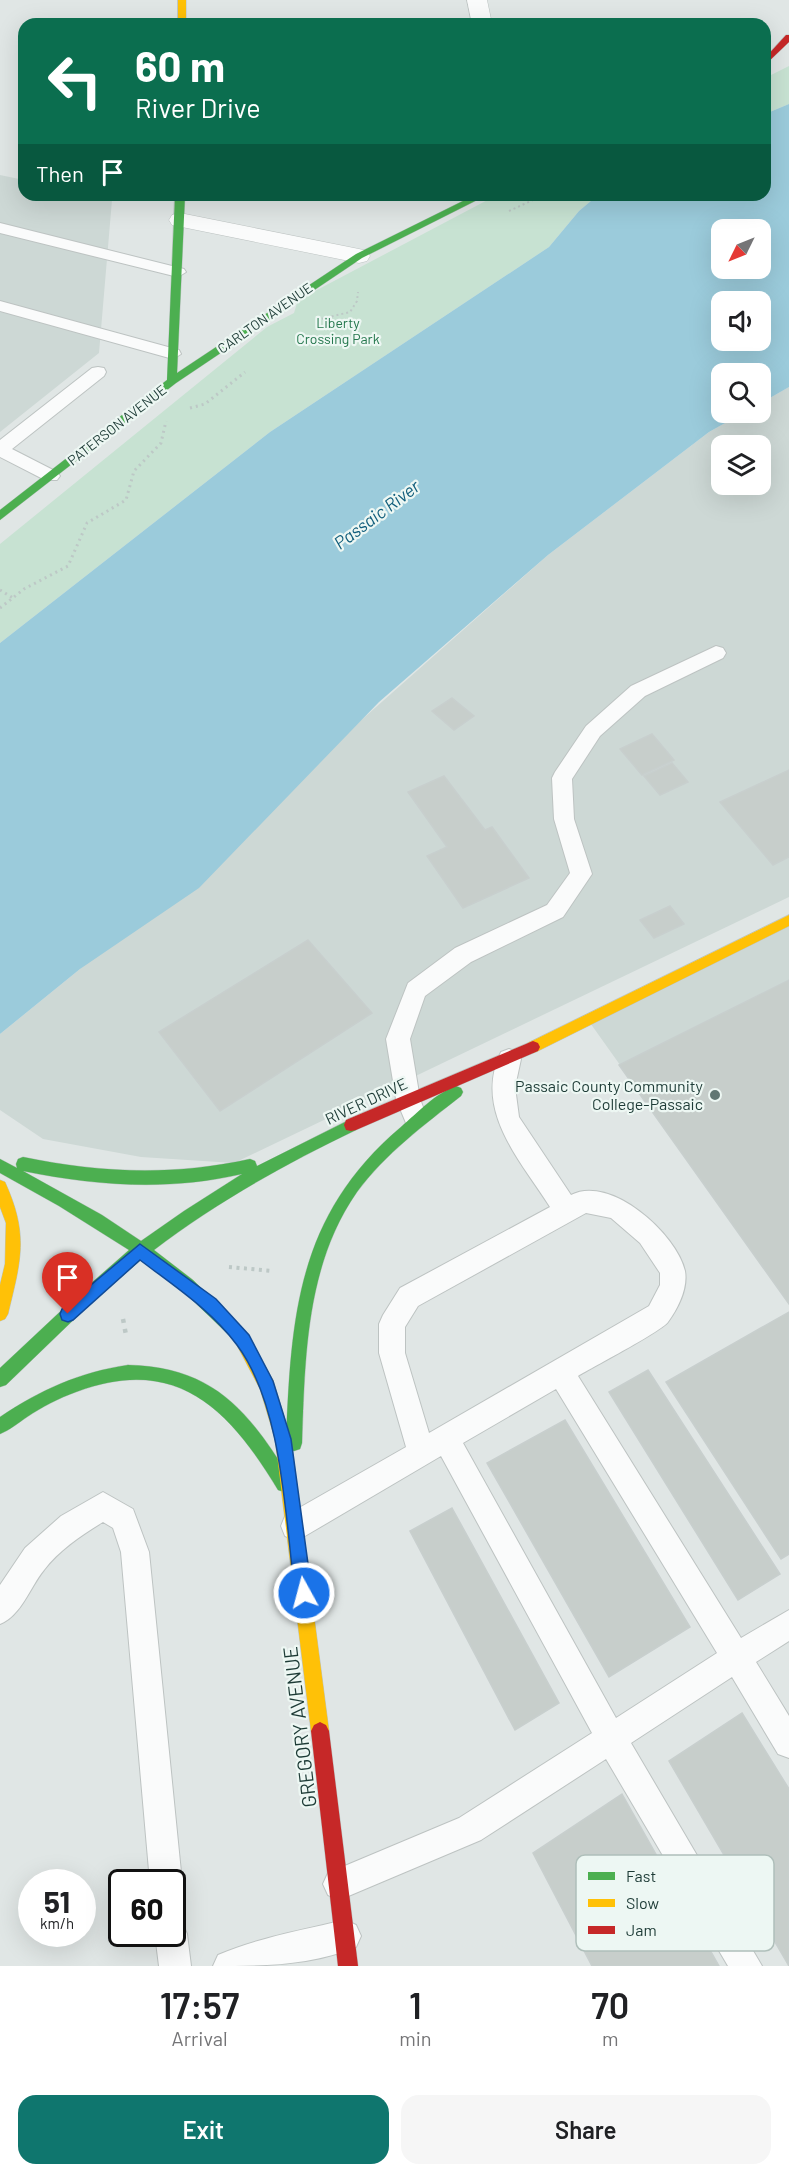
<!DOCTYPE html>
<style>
:root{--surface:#fff;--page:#f6f6f6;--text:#202124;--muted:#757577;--accent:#0f766e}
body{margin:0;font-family:Barlow,sans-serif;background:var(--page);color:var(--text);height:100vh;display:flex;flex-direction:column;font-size:22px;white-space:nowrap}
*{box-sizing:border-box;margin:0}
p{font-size:20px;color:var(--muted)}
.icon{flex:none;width:33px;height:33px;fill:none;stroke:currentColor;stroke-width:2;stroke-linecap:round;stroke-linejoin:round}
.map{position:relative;height:1966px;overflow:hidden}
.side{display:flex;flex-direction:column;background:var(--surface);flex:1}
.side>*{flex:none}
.top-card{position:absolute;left:18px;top:18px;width:753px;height:183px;border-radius:18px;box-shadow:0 6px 24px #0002;background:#0b6e4f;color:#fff;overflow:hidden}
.needle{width:39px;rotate:227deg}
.buttons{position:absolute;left:711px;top:219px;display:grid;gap:12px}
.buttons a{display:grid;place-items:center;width:60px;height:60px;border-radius:12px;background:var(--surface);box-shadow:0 6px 24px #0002;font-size:30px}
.speed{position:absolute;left:18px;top:1869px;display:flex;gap:12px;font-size:30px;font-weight:700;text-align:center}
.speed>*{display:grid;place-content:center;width:78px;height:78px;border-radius:50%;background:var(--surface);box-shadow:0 6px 24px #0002;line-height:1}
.speed small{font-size:15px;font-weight:400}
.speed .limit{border:3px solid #111;border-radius:9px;background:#fff;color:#111}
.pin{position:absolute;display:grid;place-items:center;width:51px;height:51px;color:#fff;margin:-62px -26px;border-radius:50% 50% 50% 0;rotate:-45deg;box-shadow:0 0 6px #0007}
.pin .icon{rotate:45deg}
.me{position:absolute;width:66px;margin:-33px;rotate:353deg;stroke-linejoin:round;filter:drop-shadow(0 0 4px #0008)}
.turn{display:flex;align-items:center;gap:21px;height:126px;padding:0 18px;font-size:27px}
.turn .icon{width:78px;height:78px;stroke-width:2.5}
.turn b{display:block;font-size:42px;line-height:51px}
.then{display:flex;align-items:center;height:57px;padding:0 18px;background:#0003;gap:12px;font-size:22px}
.eta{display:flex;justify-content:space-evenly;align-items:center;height:102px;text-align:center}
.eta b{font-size:36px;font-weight:600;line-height:42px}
.action{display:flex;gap:12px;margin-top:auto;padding:12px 18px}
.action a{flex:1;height:69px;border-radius:18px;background:var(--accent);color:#fff;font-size:24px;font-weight:600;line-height:69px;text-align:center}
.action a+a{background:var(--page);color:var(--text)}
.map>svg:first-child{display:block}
.built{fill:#cdd8d5;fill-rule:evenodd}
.green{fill:#c7e2d2}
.water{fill:#9bcbdb;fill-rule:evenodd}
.building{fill:#c7cecb;stroke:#c8cfce;stroke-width:1.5}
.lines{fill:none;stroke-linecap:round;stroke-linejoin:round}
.lane-casing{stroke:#bdc3c2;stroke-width:2}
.street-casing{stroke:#bdc3c2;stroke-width:1}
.fast-casing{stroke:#bbc4c2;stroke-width:1}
.slow-casing{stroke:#bbc4c2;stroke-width:1}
.jam-casing{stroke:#bbc4c2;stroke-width:1}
.path-far3{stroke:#bdc8c6;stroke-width:2;stroke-dasharray:2 3;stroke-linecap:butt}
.path-far2{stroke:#bdc8c6;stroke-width:3;stroke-dasharray:2 4;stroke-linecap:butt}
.path-far1{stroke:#bdc8c6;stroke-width:4;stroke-dasharray:3 4.5;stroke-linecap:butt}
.path{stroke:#bdc8c6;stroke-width:4.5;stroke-dasharray:4 6;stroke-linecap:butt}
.lane{fill:#fafbfb;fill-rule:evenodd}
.street{fill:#fafbfb;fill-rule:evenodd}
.fast{fill:#4caf50;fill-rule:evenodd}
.slow{fill:#ffc107;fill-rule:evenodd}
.jam{fill:#c62828;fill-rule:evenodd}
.route{fill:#1a73e8;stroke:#114b97;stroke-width:1.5}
.poi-dot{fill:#617773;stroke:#edf7f3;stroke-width:2}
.labels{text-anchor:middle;stroke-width:4.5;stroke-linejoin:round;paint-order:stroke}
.far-street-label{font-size:14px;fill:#1d3b36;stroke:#edf7f3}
.far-park-label{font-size:14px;fill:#23764c;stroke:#edf7f3}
.poi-label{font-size:16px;fill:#1d3b36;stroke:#edf7f3;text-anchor:end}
.street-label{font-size:16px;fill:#1d3b36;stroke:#edf7f3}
.water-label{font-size:18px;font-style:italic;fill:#115e7c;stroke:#edf7f3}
.near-street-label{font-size:20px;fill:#1d3b36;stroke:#edf7f3}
.key{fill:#edf7f3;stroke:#afbfba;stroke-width:1.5}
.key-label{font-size:16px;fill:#1d3b36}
</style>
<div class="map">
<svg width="789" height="1966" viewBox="0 0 789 1966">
<rect width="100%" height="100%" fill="#e0e6e5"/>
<path class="built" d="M 0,175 L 24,180 L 24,195 L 90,195 L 112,200 L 99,353 L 0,432 Z
M 789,387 L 789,897 L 234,1163 L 141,1157 L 43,1139 L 0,1110 L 0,1034 L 80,969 L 548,555 L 709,432 L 743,413 L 760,412 L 761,403 ZM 722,446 L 760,446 L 760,484 L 722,484 Z
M 789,920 L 789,1302 L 588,1020 Z"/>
<path class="green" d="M 789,66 L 789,104 L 765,114 L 765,78 Z
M 497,195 L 598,195 L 579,211 L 549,247 L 270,432 L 0,643 L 0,544 L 267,327 L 294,313 L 298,300 Z"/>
<path class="water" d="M 789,104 L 789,387 L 761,403 L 760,374 L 722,374 L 722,412 L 743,413 L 709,432 L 548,555 L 379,702 L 199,888 L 80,969 L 0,1034 L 0,643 L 270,432 L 549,247 L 579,211 L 598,195 L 765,195 L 765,114 ZM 722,230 L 760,230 L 760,268 L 722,268 ZM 722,302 L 760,302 L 760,340 L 722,340 Z"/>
<path class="building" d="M 452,698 L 474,716 L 454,730 L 432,711 Z
M 652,734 L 674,760 L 642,775 L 620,749 Z
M 672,763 L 688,782 L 660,795 L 644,776 Z
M 789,770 L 789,857 L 773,865 L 720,802 Z
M 444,776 L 485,830 L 492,827 L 529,878 L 463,908 L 427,856 L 447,847 L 408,792 Z
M 670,906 L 684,924 L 654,938 L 640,920 Z
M 308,940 L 372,1013 L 220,1111 L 159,1032 Z
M 789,980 L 789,1304 L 619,1065 Z
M 789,1312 L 789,1554 L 781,1559 L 666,1382 Z
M 648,1370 L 780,1574 L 738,1600 L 609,1392 Z
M 565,1420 L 690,1627 L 609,1677 L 487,1463 Z
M 452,1508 L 559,1703 L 515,1730 L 410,1531 Z
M 742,1713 L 789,1789 L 789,1966 L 669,1761 Z
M 622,1794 L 719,1966 L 592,1966 L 533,1853 Z"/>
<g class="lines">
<defs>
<path id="lane" d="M 0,223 L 184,269 L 186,272 L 178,277 L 0,233 Z
M 0,301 L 179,350 L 181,354 L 173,359 L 0,311 Z
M 98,367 L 104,368 L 106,372 L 104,376 L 12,449 L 57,472 L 60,476 L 57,480 L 45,480 L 0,457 L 0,440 L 92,368 Z
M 716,646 L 723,648 L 726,653 L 723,658 L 645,696 L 600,736 L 572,779 L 574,819 L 592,874 L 563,917 L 471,962 L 425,996 L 410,1039 L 420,1099 L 426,1115 L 422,1123 L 414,1126 L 406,1123 L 396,1099 L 386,1039 L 408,983 L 455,948 L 547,905 L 570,873 L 554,819 L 552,778 L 555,772 L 586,726 L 631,686 Z
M 509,1049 L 517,1052 L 521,1059 L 515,1087 L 519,1117 L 571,1195 C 610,1174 677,1234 685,1271 C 688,1288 678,1308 668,1322 C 662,1331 593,1367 578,1376 L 741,1638 L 789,1610 L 789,1641 L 756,1662 L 789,1716 L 789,1758 L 778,1754 L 732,1677 L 631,1743 L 762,1966 L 728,1966 L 606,1759 L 481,1840 L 339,1900 L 328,1895 L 323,1884 L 328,1873 L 459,1818 L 592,1733 L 441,1456 L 305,1536 L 295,1540 L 285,1536 L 281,1526 L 285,1516 L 406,1447 L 379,1353 L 379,1324 L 383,1315 L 400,1288 L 550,1207 C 520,1160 473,1110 501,1052 ZM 586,1213 L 611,1218 L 640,1243 L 660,1273 L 660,1285 L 649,1306 L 429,1433 L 405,1353 L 405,1327 L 418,1306 ZM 556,1389 L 717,1653 L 616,1718 L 463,1443 Z
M 103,1492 L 133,1509 L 149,1552 L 182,1882 L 177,1893 L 172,1895 L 172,1882 L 150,1882 L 121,1552 L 113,1528 L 103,1522 C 82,1535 59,1550 44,1570 C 30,1587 21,1616 0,1624 L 0,1585 L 25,1548 L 61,1516 Z
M 172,1919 L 182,1923 L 187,1934 L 191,1966 L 159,1966 L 155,1934 L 172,1934 Z
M 345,1920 L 356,1925 L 361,1936 L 356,1947 C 310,1966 262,1966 213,1966 L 218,1955 C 258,1938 302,1930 345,1920 Z"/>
<path id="street" d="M 467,0 L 487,0 L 492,24 L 472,24 Z
M 180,213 L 359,249 L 367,251 L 370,256 L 367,261 L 359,263 L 172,225 L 169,220 L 172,215 Z"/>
<path id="fast" d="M 175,195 L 185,195 L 177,373 L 356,254 L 475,195 L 487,195 L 362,258 L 176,383 L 0,520 L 0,510 L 167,380 Z
M 456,1086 L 461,1088 L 463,1092 L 461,1096 C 424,1125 385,1154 357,1192 C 306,1265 305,1357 302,1443 L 300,1449 L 294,1451 L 288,1449 L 286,1443 C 291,1316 297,1215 401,1127 C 417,1113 436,1093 456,1086 Z
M 351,1119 L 356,1120 L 358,1125 L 356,1130 C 285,1164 217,1202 154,1250 L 193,1280 L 245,1331 L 248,1336 L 245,1341 L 240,1344 L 235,1341 L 182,1290 L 142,1259 L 91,1303 L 6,1385 L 0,1387 L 0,1368 L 80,1293 L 129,1250 L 59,1206 L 0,1173 L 0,1159 L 17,1168 L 16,1164 L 18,1159 L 23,1157 C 100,1173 173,1176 250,1159 L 255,1161 L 257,1166 ZM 23,1171 C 97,1186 168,1191 242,1174 L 184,1211 L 141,1241 L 102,1215 Z
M 128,1365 C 213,1367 248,1410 290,1478 L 292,1484 L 290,1490 L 284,1492 L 278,1490 C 229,1409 177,1354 76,1392 C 59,1398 42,1407 27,1417 C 18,1423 10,1430 0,1434 L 0,1417 C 40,1390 80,1372 128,1365 Z"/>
<path id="slow" d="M 178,0 L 186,0 L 186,24 L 178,24 Z
M 789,915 L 789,926 L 538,1051 L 533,1053 L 528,1051 L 526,1047 L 528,1043 Z
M 0,1180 L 5,1182 C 29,1235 21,1260 8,1314 L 5,1319 L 0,1321 L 0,1285 L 5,1264 L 6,1223 L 0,1207 Z
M 240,1328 L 245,1331 L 273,1380 L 291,1439 L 329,1731 L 326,1737 L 320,1740 L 314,1737 L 311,1731 L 275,1439 L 260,1389 L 232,1336 L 235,1331 Z"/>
<path id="jam" d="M 786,35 L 789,35 L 789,42 L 765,65 L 765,58 Z
M 533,1041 L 538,1043 L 540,1047 L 538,1051 L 356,1130 L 351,1131 L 346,1130 L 344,1125 L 346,1120 Z
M 320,1722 L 326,1725 L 329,1731 L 358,1966 L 338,1966 L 311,1731 L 314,1725 Z"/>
</defs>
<use href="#lane" class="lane-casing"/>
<use href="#street" class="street-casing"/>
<use href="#fast" class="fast-casing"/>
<use href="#slow" class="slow-casing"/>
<use href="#jam" class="jam-casing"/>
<path class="path-far3" d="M 509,211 L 544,195
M 317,320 L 350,312 L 357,301 L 358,292"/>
<path class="path-far2" d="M 190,408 L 205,404 L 245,372
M 0,590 L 13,598
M 0,608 L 24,589 L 68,566 L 87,523 L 126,500 L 134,471 L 161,443 L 166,421"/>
<path class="path-far1" d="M 229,1267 L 273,1271"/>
<path class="path" d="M 123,1319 L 126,1335"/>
<use href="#lane" class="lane"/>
<use href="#street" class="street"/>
<use href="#fast" class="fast"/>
<use href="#slow" class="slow"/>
<use href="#jam" class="jam"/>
</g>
<path class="route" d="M 140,1244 L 216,1299 L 249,1335 L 273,1381 L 291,1439 L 312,1593 L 310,1599 L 304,1602 L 298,1599 L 295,1593 C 285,1518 283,1407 237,1345 C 211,1310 174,1286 140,1260 L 73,1320 L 68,1322 L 62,1320 L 60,1314 L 62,1309 Z"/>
<circle class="poi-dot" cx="715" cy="1095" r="6"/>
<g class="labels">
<g class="far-street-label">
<text transform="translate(265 318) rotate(-35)" y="5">CARLTON AVENUE</text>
<text transform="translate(117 425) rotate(-38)" y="5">PATERSON AVENUE</text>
</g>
<g class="far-park-label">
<text x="338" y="328">Liberty<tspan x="338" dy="16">Crossing Park</tspan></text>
</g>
<g class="poi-label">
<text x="703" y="1092">Passaic County Community<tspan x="703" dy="18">College-Passaic</tspan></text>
</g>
<g class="street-label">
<text transform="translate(366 1101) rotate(-25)" y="6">RIVER DRIVE</text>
</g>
<g class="water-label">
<text transform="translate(377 515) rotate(-37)" y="6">Passaic River</text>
</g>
<g class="near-street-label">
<text transform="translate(300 1727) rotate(-97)" y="7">GREGORY AVENUE</text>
</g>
</g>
<rect x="576" y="1855" width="198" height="96" rx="9" class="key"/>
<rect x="588" y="1872" width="27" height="8" fill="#4caf50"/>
<rect x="588" y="1899" width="27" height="8" fill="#ffc107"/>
<rect x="588" y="1926" width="27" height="8" fill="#c62828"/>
<g class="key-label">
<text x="626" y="1882">Fast</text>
<text x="626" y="1909">Slow</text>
<text x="626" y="1936">Jam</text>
</g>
</svg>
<div class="buttons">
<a><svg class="needle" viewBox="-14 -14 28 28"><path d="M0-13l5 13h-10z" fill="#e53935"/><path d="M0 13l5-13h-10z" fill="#757577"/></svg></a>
<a><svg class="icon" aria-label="sound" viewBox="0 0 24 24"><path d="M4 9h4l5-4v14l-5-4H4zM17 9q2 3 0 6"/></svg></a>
<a><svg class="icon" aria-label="search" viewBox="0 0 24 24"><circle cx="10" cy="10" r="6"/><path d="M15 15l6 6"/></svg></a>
<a><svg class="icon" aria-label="layers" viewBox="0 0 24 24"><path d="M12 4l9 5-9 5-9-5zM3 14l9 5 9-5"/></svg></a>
</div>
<div class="speed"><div>51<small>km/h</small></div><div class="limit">60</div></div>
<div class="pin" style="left:68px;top:1314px;background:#d93025"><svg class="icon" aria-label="arrive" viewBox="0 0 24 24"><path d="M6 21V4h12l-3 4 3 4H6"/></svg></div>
<svg class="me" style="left:304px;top:1593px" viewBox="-20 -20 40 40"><circle r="17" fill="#1a73e8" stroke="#fff" stroke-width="3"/><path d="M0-11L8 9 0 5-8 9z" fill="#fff"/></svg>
<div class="top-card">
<div class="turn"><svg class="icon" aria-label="left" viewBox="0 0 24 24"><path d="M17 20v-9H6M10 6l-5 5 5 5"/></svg><div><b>60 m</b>River Drive</div></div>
<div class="then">Then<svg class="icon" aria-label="arrive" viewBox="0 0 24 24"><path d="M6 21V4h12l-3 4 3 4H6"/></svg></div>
</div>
</div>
<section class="side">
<div class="eta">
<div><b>17:57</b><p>Arrival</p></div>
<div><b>1</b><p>min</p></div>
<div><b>70</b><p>m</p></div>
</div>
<div class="action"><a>Exit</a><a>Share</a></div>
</section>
